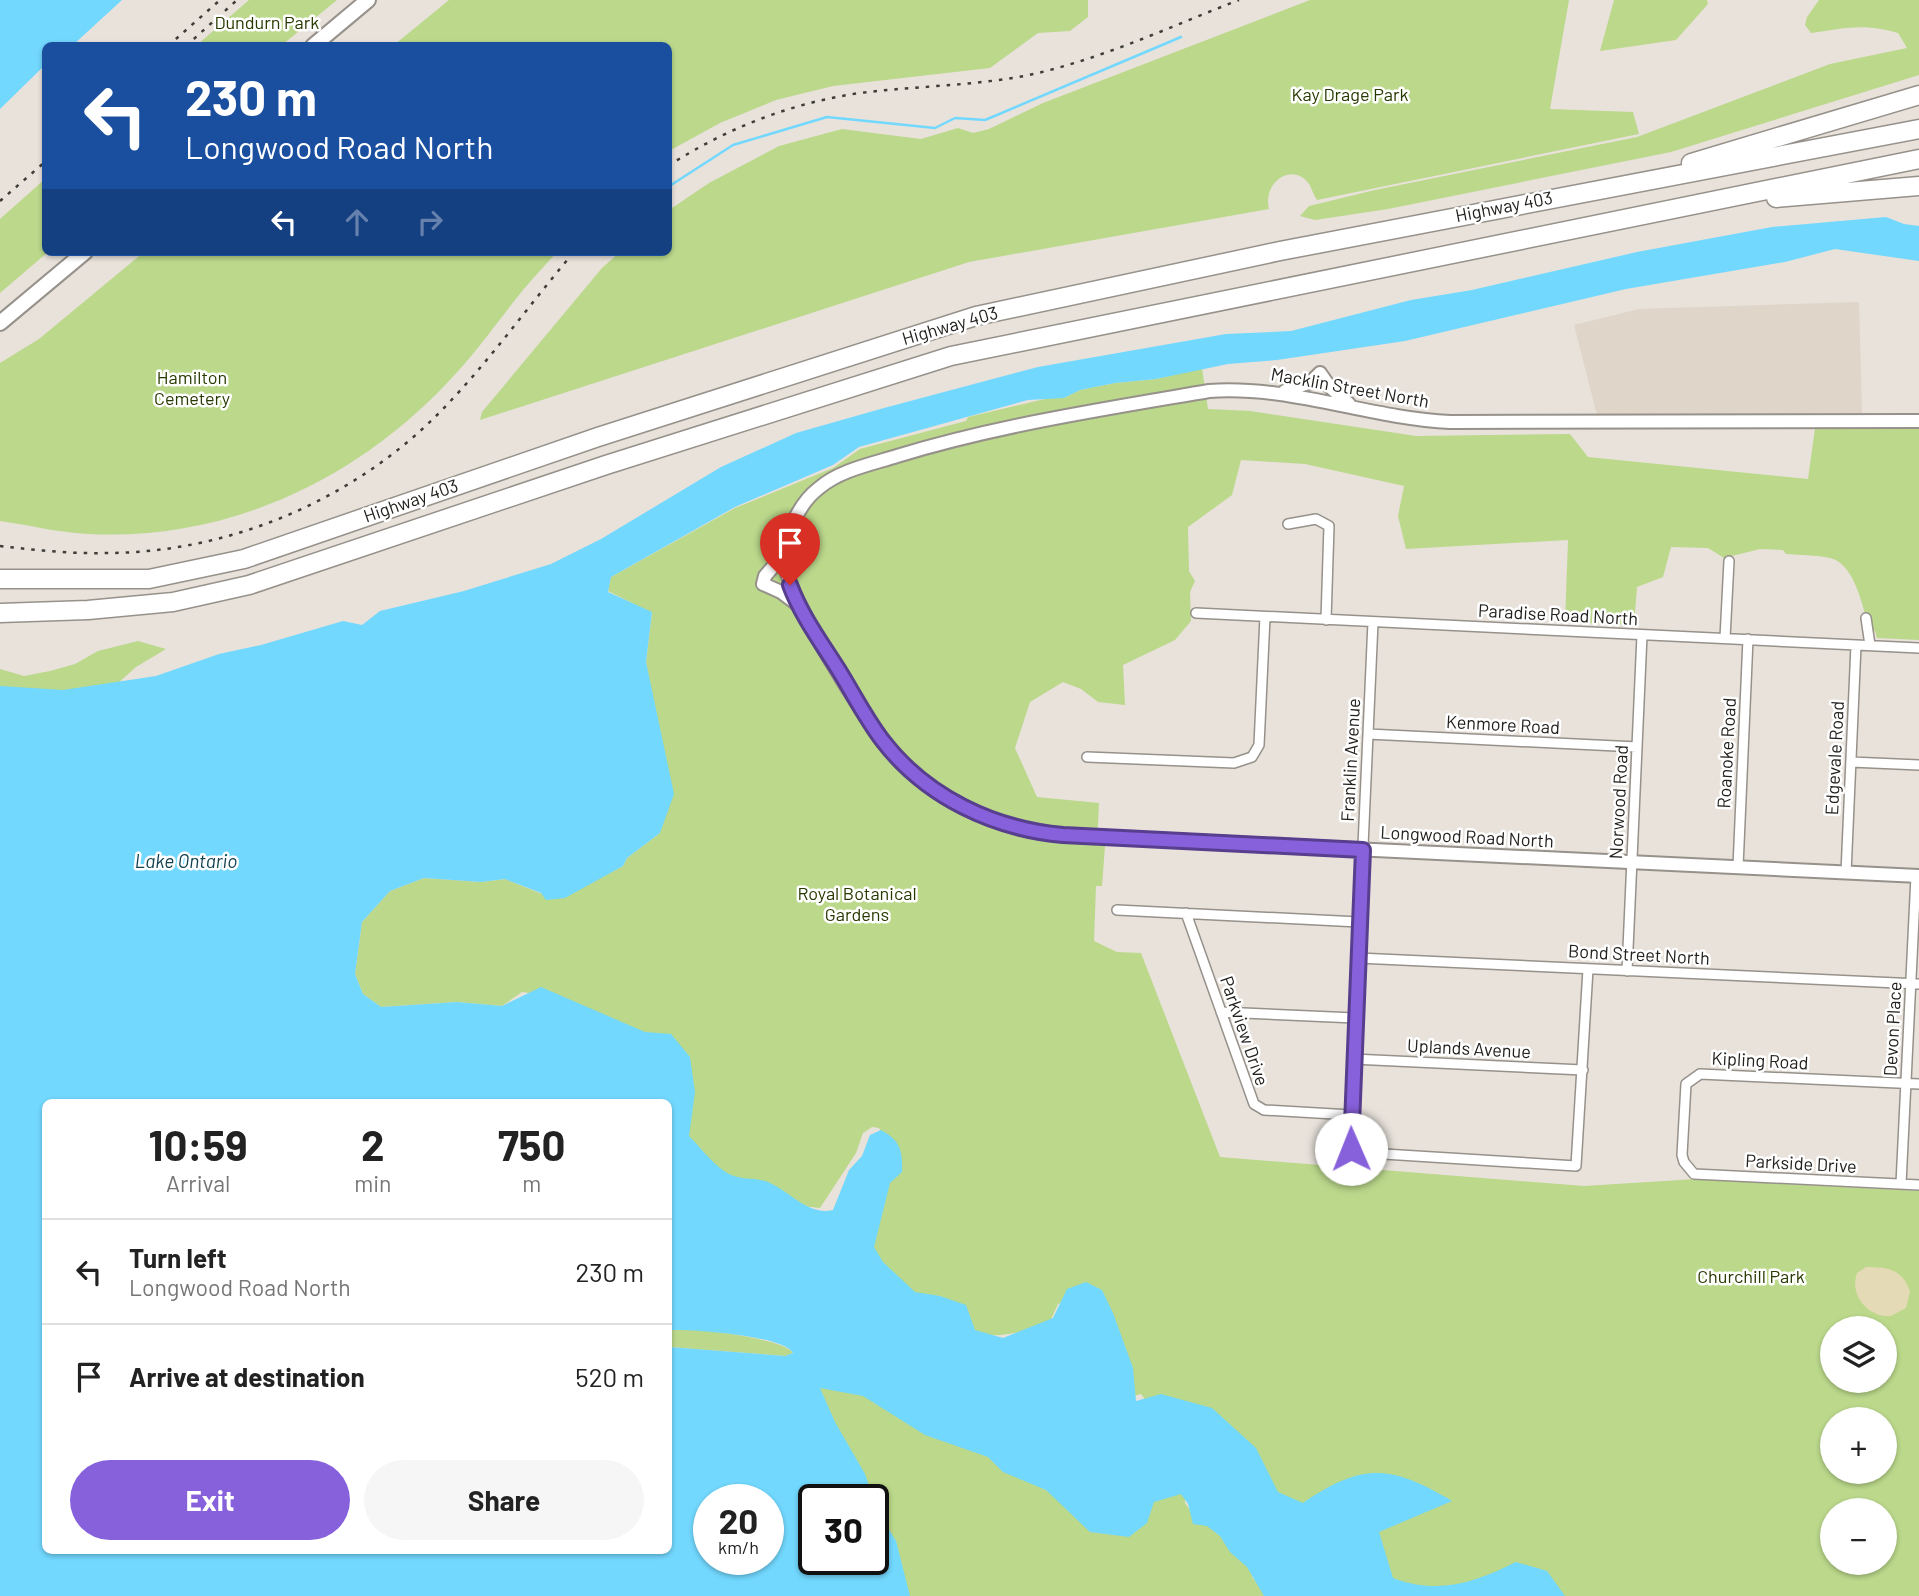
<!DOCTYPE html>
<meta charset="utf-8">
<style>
:root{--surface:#fff;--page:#f6f6f6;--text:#222;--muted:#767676;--line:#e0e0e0;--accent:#8760db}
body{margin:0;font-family:Barlow,sans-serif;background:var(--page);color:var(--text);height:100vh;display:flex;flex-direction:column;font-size:26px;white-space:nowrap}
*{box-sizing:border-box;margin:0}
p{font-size:23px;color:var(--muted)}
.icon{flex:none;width:38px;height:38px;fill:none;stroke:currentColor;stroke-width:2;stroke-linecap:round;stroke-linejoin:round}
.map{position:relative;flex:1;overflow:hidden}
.panel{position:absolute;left:42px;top:1099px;width:630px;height:455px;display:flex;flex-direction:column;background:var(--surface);border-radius:10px;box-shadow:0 2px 5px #0004}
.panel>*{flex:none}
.hud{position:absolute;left:42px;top:42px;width:630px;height:214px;border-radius:10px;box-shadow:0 2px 5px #0004;background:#1a4fa0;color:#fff;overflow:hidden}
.fabs{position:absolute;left:1820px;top:1316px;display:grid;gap:14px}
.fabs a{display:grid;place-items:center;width:77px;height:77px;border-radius:50%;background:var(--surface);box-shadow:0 2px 5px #0004;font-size:35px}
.speed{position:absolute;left:693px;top:1484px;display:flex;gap:14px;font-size:35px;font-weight:700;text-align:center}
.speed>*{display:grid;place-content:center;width:91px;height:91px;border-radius:50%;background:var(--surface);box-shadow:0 2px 5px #0004;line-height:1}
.speed small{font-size:18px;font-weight:400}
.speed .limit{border:4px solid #111;border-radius:10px;background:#fff;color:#111}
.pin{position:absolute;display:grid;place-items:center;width:60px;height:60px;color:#fff;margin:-72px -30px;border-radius:50% 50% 50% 0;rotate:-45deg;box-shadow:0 0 7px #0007}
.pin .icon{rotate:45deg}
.me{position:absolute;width:77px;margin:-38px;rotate:359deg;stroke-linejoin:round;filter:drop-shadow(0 0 5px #0008)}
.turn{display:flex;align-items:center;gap:24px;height:147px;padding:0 28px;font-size:32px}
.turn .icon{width:91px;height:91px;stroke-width:2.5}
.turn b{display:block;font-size:49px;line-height:60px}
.lanes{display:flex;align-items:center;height:66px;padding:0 28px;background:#0003;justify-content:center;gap:35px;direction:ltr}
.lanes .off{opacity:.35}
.eta{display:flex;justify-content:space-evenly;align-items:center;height:119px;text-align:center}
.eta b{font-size:42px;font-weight:700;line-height:49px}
.action{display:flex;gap:14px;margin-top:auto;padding:14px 28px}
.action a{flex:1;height:80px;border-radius:42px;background:var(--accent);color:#fff;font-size:28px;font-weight:700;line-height:80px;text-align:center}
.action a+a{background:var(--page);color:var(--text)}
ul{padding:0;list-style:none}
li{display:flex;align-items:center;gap:21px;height:105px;padding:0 28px;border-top:2px solid var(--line)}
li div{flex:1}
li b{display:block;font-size:26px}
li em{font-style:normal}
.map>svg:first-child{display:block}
.built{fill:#dfd5c8}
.green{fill:#bbd88b;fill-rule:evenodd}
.sand{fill:#e4dab5}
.water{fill:#72d8fe;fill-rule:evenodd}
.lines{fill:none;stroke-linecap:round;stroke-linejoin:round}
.stream{stroke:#72d8fe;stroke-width:2.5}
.street-casing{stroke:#96918a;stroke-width:12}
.secondary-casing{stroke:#96918a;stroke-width:16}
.primary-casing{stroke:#96918a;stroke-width:18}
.highway-casing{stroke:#96918a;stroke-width:21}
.street{stroke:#fff;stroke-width:9}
.secondary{stroke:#fff;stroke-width:12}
.primary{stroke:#fff;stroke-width:14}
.highway{stroke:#fff;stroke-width:18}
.rail{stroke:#3f3d39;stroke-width:2.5;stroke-dasharray:3.5 7;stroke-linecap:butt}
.route-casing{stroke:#583e8e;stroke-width:18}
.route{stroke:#8760db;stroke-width:12}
.labels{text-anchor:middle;stroke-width:5;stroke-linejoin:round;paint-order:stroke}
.park-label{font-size:18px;fill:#283900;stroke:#fff}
.street-label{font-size:18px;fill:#23211e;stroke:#fff}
.water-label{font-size:19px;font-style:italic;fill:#11404f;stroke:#fff}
</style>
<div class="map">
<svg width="1919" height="1596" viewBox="0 0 1919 1596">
<rect width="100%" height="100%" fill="#e8e2db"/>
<path class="built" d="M 1859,302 L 1862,413 L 1597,415 L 1574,325 L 1639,309 Z"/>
<path class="green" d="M 249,0 L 337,0 L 282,45 L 197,45 Z
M 449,0 L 1088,0 L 1088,17 L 1070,31 L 1038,33 L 990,68 L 833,86 L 776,100 L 720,123 L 669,151 L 668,46 L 394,45 Z
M 1310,0 L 1569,0 L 1550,109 L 1633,112 L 1639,134 L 1317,200 C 1314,196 1312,189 1309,184 C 1292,161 1262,183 1269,209 L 969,262 L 480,420 L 482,412 L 602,268 L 620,252 L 668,252 L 669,210 L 709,183 L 779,146 L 842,129 L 921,139 L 958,128 L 973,133 L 989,129 L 1043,103 Z
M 1614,0 L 1707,0 L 1708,4 L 1676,40 L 1600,51 Z
M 1819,0 L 1919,0 L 1919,75 L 1671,152 L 1388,209 L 1315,220 L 1300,216 L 1309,206 L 1375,190 L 1637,137 L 1830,64 L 1907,48 L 1898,33 C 1862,23 1846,28 1811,33 L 1805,25 L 1807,17 Z
M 45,179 L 48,252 L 0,293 L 0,219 Z
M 144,252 L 557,252 C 543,268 528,283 515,300 C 493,328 473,356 448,382 C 355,481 226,541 89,534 C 60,533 29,525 0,521 L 0,363 L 39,339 Z
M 1202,368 L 1208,409 L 1250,411 L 1416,436 L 1570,434 L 1588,457 L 1808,479 L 1815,428 L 1919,429 L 1919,640 L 1877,638 L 1875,631 L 1870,632 C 1863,610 1856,564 1830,558 C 1816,555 1800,555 1786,554 L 1783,550 L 1760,549 L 1724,558 L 1708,548 L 1671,547 L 1663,577 L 1637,587 L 1634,625 L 1565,622 L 1568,540 L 1406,549 L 1398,516 L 1404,486 L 1305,464 L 1241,460 L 1232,495 L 1188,527 L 1189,571 L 1195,581 L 1190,592 L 1191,621 L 1175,640 L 1123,665 L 1125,705 L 1098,702 L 1081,689 L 1063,682 L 1030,702 L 1015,748 L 1037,797 L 1099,803 L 1097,845 L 1105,846 L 1102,886 L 1096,886 L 1094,941 L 1117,952 L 1141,953 L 1220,1157 L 1584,1186 L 1696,1179 L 1919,1191 L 1919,1596 L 1429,1596 L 1388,1592 L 1281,1512 L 1146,1401 L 1141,1394 L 1127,1398 L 1077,1296 L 1058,1304 L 1049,1324 C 1025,1331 989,1342 965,1330 C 932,1314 899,1280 872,1255 L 890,1151 L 879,1128 L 872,1127 L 863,1133 L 856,1153 L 820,1208 L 775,1203 L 690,1153 L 683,1112 L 551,996 L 522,992 L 502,1006 L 457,1002 L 381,1007 L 363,994 L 355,974 L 362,922 L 390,891 L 424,878 L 481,882 L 505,879 L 542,894 L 585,886 L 623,866 L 627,858 L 660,833 L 654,711 L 646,662 L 652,613 L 608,591 L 611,577 L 735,508 L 833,468 L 860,449 L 966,421 L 968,417 L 1049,398 L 1064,398 L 1080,390 L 1115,383 L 1156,379 ZM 1832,1328 L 1885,1328 L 1885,1381 L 1832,1381 ZM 1832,1419 L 1885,1419 L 1885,1472 L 1832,1472 ZM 1832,1510 L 1885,1510 L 1885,1563 L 1832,1563 Z
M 138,641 L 166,649 L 136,667 L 117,684 L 0,703 L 0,669 L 24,676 L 50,671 L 75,664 L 98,651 Z
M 680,1327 C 701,1330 783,1338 793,1353 L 785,1356 L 669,1347 L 668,1330 Z
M 818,1375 L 958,1431 L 1000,1465 L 1062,1499 L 1091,1532 L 1120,1533 L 1143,1492 L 1185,1492 L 1185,1503 L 1190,1510 L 1197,1508 L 1250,1566 L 1253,1579 L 1317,1591 L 1325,1596 L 905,1596 L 873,1500 L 819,1407 Z"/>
<path class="sand" d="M 1866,1267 C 1887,1267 1903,1269 1910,1292 L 1906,1308 L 1891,1316 C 1868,1318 1849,1295 1857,1273 Z"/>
<path class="water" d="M 0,0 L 122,0 L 73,45 L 46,46 L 45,65 L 0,109 Z
M 1886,217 L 1904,224 L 1919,226 L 1919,261 L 1835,249 L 1785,262 L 1626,289 L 1405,341 L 1277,360 L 1228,364 L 1156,379 L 1115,383 L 1080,390 L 1064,398 L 1028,400 L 859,447 L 833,465 L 735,507 L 611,577 L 608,592 L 652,612 L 646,662 L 674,794 L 660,833 L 627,858 L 623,866 L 565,898 L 546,900 L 541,893 L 505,879 L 481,882 L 424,878 L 390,891 L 362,922 L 355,974 L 363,994 L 381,1007 L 457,1002 L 502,1006 L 541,987 L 645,1032 L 671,1034 L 690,1057 L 695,1092 L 689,1136 C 700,1147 711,1162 724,1171 C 739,1182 756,1176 770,1183 C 790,1192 809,1216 833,1210 L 849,1170 L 862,1156 L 870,1135 L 881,1130 C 900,1140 903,1151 902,1172 L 890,1183 L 874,1247 L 883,1262 L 915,1292 L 940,1296 L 966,1305 L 975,1330 L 1003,1338 L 1053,1318 L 1067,1289 L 1086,1282 L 1102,1290 L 1113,1313 L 1133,1368 L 1136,1401 L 1161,1394 L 1212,1408 L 1256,1448 L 1278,1492 L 1303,1503 C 1362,1463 1390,1464 1452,1501 L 1379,1532 L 1393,1578 C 1438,1595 1474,1583 1516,1562 L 1547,1571 L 1565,1596 L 1264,1596 L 1247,1567 L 1230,1552 L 1220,1536 L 1207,1526 L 1193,1524 L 1188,1504 L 1181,1494 L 1154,1502 L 1147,1523 L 1129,1537 L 1090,1532 L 1046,1490 L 1003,1472 L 988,1457 L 925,1435 L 863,1396 L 820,1388 L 835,1422 L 865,1474 L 878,1512 L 896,1541 L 910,1596 L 0,1596 L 0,686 L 63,690 L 156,676 L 219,654 L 261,645 L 343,621 L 362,625 L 380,611 L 464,591 L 551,564 L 601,539 L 721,467 L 796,433 L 884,408 L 1038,367 L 1226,334 L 1291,331 L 1411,300 L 1472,290 L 1637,252 L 1772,227 ZM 46,1102 L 668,1102 L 669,1330 C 691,1329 782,1335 793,1353 L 785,1356 L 669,1347 L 668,1550 L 46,1550 ZM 709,1500 L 768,1500 L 768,1559 L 709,1559 ZM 814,1500 L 873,1500 L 873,1559 L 814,1559 Z"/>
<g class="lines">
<path class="stream" d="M 668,187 L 733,145 L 827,117 L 935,128 L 955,118 L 985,120 L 1181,37"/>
<defs>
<path id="street" d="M 1288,524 L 1316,519 L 1329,526 L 1326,620
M 1196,613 L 1919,648
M 1866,618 L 1870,645
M 1373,622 L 1351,1115 L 1352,1152 L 1576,1166 L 1588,969
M 1725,638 L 1729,561
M 1368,734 L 1637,747
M 1087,757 L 1234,763 L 1252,757 L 1259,745 L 1265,617
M 1851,762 L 1919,765
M 1738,867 L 1748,639
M 1846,873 L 1856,645
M 1117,910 L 1359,922
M 1186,913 L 1254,1104 L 1264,1110 L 1351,1115
M 1358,958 L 1919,984
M 1627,971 L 1642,635
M 1221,1012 L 1355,1018
M 1353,1059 L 1583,1070
M 1919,1084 L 1700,1074 L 1686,1084 L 1682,1155 L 1684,1162 L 1694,1174 L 1919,1185
M 1901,1184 L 1916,876"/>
<path id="secondary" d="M 1285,391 L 1311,382 L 1320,373 L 1329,386 L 1349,404
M 1919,421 L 1450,422 C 1368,418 1291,385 1209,391 C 1104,409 999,425 897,456 C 872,464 840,470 819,488 C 798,504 784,536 785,563 C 788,598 866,722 891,751 C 905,767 922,781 939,793 C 976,818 1019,831 1063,835 L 1919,876
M 785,553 L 765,576 L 763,584 L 781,592 L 797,604"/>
<path id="primary" d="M 313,46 L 368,0
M 0,323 L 85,252"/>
<path id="highway" d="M 1691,163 L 1919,95
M 1776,198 L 1919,186
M 0,579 L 149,579 L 244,559 L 598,437 L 976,316 L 1280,251 L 1919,129
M 0,613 L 88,610 L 173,602 L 249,585 L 606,465 L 951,356 L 1919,159"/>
</defs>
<use href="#street" class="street-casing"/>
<use href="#secondary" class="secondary-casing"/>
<use href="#primary" class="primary-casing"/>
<use href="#highway" class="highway-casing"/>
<use href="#street" class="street"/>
<use href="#secondary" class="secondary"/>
<use href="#primary" class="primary"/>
<use href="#highway" class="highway"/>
<path class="rail" d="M 168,46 L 220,0
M 186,46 L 237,0
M 668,166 C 727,128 791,103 860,93 C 915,86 970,86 1024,76 C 1098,61 1169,27 1239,0
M 0,201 L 46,161
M 0,546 C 35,550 71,554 106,553 C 228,553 351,501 437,415 C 487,365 528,306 574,252"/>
</g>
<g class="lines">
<defs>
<path id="route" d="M 790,585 C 801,615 821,642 838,669 C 853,693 866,719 883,741 C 926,797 994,829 1063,835 L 1363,850 L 1351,1149"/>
</defs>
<use href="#route" class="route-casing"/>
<use href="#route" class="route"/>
</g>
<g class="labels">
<g class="park-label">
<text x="267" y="29">Dundurn Park</text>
<text x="1350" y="101">Kay Drage Park</text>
<text x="192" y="384">Hamilton<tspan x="192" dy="21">Cemetery</tspan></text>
<text x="857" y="900">Royal Botanical<tspan x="857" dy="21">Gardens</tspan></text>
<text x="1751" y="1283">Churchill Park</text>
</g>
<g class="street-label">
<text transform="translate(1504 207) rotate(-11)" y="6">Highway 403</text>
<text transform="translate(950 326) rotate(-16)" y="6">Highway 403</text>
<text transform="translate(1350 388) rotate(10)" y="6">Macklin Street North</text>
<text transform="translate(411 501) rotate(-19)" y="6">Highway 403</text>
<text transform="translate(1558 615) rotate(3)" y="6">Paradise Road North</text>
<text transform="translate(1503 725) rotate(3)" y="6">Kenmore Road</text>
<text transform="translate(1727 753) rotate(-87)" y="6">Roanoke Road</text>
<text transform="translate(1835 758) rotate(-87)" y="6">Edgevale Road</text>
<text transform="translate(1351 760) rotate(-87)" y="6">Franklin Avenue</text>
<text transform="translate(1619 802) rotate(-87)" y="6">Norwood Road</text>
<text transform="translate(1467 837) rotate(3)" y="6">Longwood Road North</text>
<text transform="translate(1639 955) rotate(3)" y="6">Bond Street North</text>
<text transform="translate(1893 1029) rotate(-87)" y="6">Devon Place</text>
<text transform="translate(1244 1031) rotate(71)" y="6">Parkview Drive</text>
<text transform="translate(1469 1049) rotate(3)" y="6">Uplands Avenue</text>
<text transform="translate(1760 1061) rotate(3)" y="6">Kipling Road</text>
<text transform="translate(1801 1164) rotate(3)" y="6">Parkside Drive</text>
</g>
<g class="water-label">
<text x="186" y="868">Lake Ontario</text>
</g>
</g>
</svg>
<div class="fabs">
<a><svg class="icon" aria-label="layers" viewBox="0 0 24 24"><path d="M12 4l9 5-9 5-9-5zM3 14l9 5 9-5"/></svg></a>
<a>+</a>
<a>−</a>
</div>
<div class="speed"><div>20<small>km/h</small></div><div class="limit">30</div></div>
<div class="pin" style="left:790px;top:585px;background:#d93025"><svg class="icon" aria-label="arrive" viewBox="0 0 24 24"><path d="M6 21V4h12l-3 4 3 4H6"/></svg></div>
<svg class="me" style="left:1351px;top:1149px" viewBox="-20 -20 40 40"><circle r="19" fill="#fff"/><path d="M0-13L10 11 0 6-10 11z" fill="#8760db"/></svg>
<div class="hud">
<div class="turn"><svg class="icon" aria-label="left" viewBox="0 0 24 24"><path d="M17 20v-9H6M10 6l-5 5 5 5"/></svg><div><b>230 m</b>Longwood Road North</div></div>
<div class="lanes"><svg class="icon" aria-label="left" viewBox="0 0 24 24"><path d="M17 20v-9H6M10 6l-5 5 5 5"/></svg><svg class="icon off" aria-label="ahead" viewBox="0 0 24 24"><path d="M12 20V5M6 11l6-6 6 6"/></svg><svg class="icon off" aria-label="right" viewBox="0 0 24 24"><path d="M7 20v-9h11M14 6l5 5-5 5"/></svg></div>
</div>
<section class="panel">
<div class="eta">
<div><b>10:59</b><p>Arrival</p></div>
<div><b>2</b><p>min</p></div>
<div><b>750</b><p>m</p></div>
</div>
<ul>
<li><svg class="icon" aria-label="left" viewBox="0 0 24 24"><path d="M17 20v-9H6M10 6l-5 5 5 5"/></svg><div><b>Turn left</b><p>Longwood Road North</p></div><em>230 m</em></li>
<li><svg class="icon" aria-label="arrive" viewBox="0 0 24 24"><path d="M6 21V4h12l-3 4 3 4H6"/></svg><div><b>Arrive at destination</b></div><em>520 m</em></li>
</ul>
<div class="action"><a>Exit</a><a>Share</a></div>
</section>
</div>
